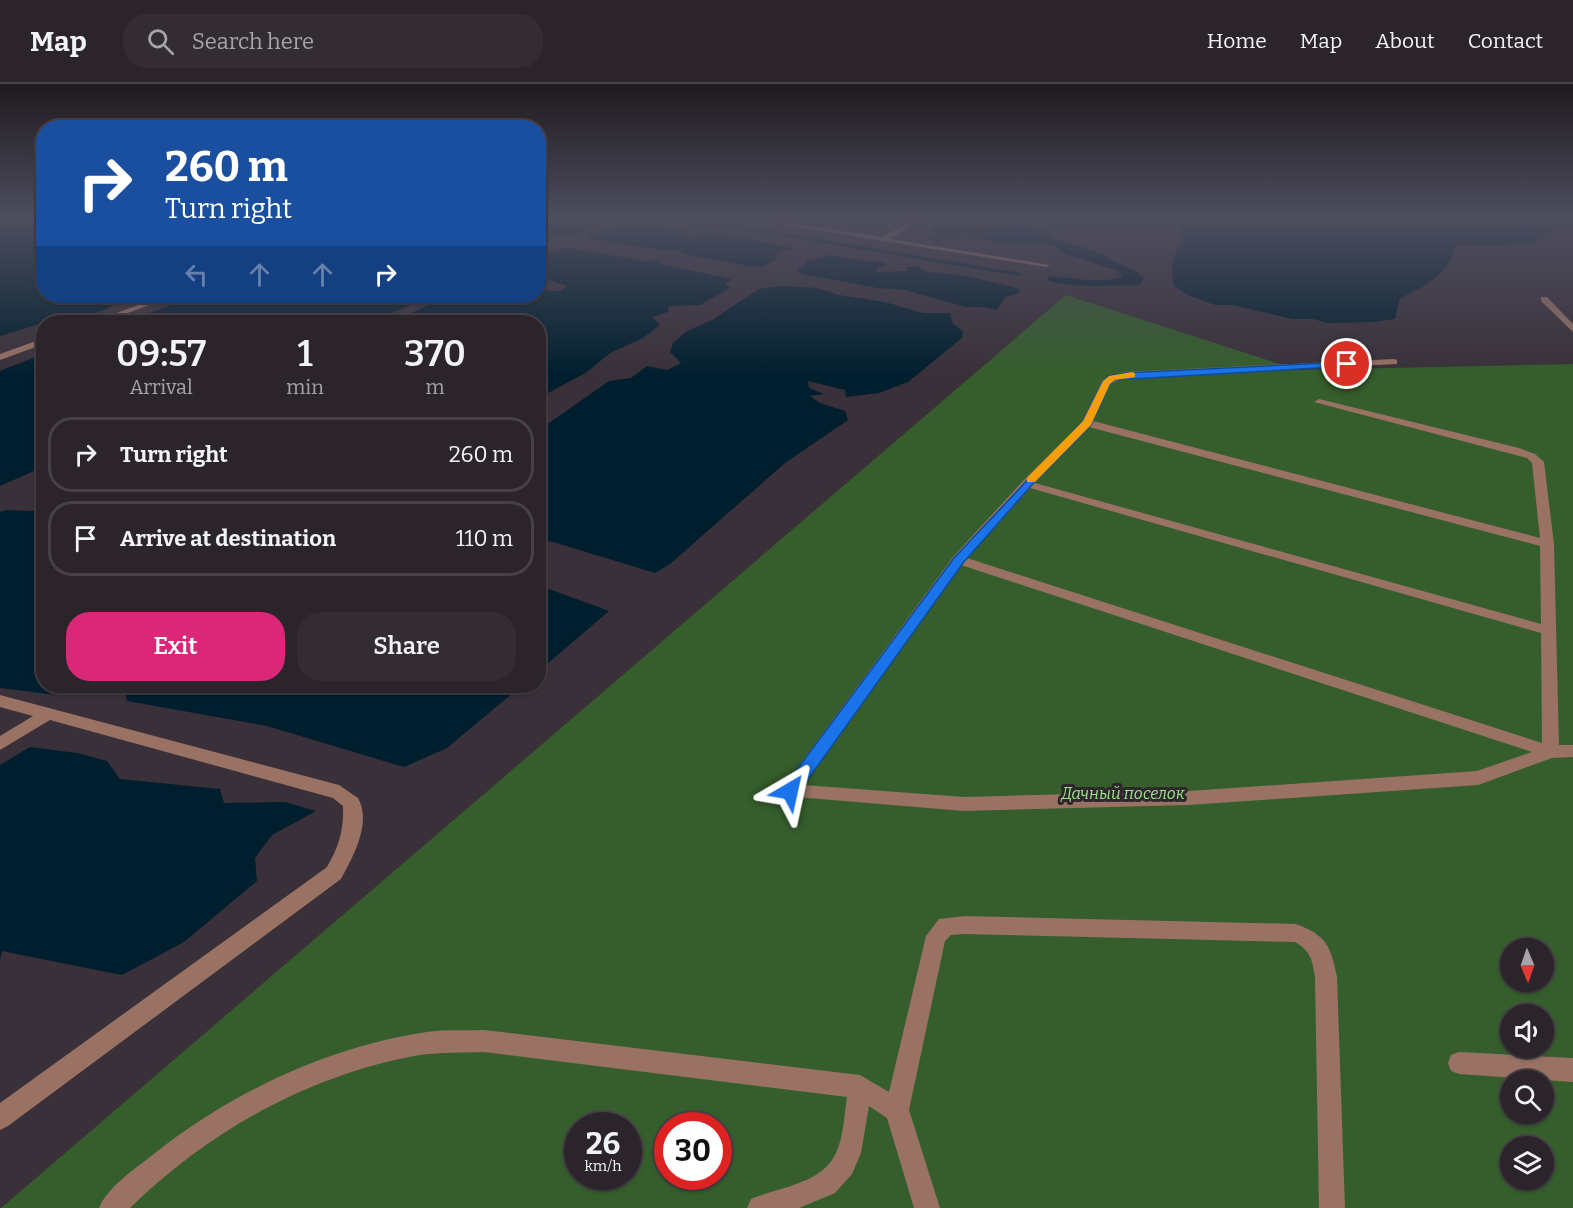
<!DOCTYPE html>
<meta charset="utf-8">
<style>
:root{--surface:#2b242b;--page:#332c33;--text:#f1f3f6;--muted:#a6a4a9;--line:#474147;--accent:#db2777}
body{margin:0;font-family:Bitter,serif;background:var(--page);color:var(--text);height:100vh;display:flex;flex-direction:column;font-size:22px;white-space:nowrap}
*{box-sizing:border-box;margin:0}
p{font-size:20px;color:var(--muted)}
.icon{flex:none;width:33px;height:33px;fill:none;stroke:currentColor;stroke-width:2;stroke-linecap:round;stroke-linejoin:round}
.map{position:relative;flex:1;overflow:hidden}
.details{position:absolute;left:36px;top:231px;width:510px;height:378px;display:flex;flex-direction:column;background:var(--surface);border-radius:24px;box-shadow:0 2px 4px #0004,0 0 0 2px var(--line)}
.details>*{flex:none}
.guide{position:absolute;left:36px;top:36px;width:510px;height:183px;border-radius:24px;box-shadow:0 2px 4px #0004,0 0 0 2px var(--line);background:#1a4fa0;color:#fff;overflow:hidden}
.needle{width:39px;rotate:178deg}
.tools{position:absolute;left:1500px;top:854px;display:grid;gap:12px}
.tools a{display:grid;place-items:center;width:54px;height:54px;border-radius:50%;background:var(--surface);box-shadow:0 2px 4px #0004,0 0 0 2px var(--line);font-size:30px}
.speed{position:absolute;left:564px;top:1028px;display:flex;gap:12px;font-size:30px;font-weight:700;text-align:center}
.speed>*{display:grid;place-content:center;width:78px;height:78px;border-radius:50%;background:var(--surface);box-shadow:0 2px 4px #0004,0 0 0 2px var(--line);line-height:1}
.speed small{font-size:15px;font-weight:400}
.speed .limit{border:9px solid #d22;background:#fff;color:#111}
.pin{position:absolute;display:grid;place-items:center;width:51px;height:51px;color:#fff;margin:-26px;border:3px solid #fff;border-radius:50%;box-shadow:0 2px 6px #0007}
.me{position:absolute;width:66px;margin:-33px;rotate:36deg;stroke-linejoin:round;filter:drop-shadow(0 0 4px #0008)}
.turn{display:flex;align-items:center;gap:21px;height:126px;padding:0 30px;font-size:27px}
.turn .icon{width:78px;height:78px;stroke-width:2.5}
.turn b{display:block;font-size:42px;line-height:51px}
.lanes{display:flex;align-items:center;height:57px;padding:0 30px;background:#0003;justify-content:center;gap:30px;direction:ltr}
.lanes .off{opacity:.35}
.eta{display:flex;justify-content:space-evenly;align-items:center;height:102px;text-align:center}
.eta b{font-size:36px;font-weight:600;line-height:42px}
.cta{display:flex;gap:12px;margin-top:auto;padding:12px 30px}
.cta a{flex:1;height:69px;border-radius:24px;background:var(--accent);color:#fff;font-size:24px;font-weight:600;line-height:69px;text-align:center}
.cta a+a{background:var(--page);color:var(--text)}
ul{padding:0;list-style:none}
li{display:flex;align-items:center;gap:18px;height:75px;margin:0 12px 9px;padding:0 18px;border:3px solid var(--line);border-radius:24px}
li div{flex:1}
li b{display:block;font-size:22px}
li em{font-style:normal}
header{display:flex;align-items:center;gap:36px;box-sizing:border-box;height:84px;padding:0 30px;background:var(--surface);border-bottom:2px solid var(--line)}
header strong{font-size:28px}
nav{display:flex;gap:33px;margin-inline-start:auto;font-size:21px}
.search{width:420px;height:54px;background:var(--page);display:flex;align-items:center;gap:15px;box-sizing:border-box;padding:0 21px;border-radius:24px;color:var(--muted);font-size:22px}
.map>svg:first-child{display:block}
.green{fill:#355e2c;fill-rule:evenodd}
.water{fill:#001f2e}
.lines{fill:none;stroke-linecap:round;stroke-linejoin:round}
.minor{fill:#997264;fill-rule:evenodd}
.route{fill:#1a73e8;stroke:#114b97;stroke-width:1.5}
.slow{fill:#f59e0b}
.labels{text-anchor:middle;stroke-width:6;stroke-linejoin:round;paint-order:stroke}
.park-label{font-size:16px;font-style:italic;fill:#9ae989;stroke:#2f262e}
</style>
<header>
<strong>Map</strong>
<div class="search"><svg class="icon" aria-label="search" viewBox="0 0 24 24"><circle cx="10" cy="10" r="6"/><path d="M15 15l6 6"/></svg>Search here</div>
<nav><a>Home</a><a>Map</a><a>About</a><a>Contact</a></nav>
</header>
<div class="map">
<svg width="1573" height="1124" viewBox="0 0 1573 1124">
<rect width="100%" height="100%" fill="#393039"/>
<path class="green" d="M 1066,211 L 1298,286 L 1573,280 L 1573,1124 L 1,1124 ZM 1510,864 L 1544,864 L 1544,897 L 1510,897 ZM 1510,930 L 1544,930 L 1544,963 L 1510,963 ZM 1510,996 L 1544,996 L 1544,1029 L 1510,1029 ZM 578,1041 L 628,1041 L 628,1092 L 578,1092 ZM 668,1041 L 718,1041 L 718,1092 L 668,1092 ZM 1510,1062 L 1544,1062 L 1544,1095 L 1510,1095 Z"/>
<path class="water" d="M 0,135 L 43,135 L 44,212 L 125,212 C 106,234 70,232 44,239 C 31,242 14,248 0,252 Z
M 539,135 L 602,135 L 606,137 L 587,142 L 586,146 C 568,155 557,153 539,149 Z
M 624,135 L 649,137 L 691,145 L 682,149 L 686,152 L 711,147 L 793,164 L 776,170 L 776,175 L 763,183 L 753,183 L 684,170 L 679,167 C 649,166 620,160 591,155 L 588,151 L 620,139 Z
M 677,135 L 701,135 L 1021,189 L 1020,192 Z
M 936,135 L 1047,135 L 1036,144 L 1056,152 L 1050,153 L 1103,170 C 1113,181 1132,181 1144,194 L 1139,201 C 1108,201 1076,205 1047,196 L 1050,192 C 1066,194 1111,201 1123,191 L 1113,185 L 1065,170 C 1052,153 1022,160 1003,159 C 989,158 975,153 961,154 C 950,154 940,160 929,155 L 944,152 L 934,150 L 929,144 Z
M 1187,135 L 1573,135 L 1573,142 L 1553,148 L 1531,160 L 1455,162 C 1451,189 1423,204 1400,214 L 1395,235 L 1374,238 L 1328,239 L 1313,235 L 1292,235 L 1232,221 L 1215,221 L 1188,211 L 1174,202 C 1171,184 1170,172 1183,158 L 1178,141 Z
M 567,164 L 646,177 L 660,176 L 659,180 L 732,195 L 725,199 L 730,204 L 700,221 L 669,222 L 668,228 L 652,233 L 660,241 L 643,254 L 610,269 L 587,288 L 539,314 L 538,238 L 391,238 L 448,212 L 538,212 L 539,199 L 541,206 L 561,207 L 567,202 L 539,193 L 539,173 Z
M 830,171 L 864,177 L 880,177 L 887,181 L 878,184 L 876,188 L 907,187 L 907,183 L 918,182 L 926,188 L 967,192 L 1020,205 L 1018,210 L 1005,213 L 997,226 L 982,223 L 966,223 L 905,206 L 878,204 L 802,190 L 796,186 L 802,183 L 807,177 Z
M 782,202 L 818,204 L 839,211 L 885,218 L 923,229 L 950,229 L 953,240 L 963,247 L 962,254 L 908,298 L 879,309 L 846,313 L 845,306 L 808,297 L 809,304 L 824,310 L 810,312 L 820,319 L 845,327 L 848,336 L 785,379 L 670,480 L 655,489 L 553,458 L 539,456 L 539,346 L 609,297 L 631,294 L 647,282 L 667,286 L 681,279 L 670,268 L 673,259 L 687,247 L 712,236 L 759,205 Z
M 195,212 L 432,212 L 371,238 L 125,238 Z
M 43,270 L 43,383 L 0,402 L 0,287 Z
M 6,426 L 34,427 L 43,430 L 44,602 L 80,602 L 49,610 L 0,604 L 0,428 Z
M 538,501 L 609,527 L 539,587 L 538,587 Z
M 124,602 L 521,602 L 447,664 L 404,683 L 267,642 L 127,617 Z
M 30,663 L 77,669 L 107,677 L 120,695 L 220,705 L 224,719 L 285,718 L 316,727 L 272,751 L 255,774 L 257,797 L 184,858 L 122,891 L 2,867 L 0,876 L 0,681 Z"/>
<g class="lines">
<path class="minor" d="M 747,135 L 763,135 L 882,153 L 914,135 L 920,135 L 919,137 L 890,155 L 1050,181 L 1046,183 Z
M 163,212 L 174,212 L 103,238 L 92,238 Z
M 1541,213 L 1547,213 L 1573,240 L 1573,248 L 1541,217 Z
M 44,254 L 44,260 L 0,276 L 0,270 Z
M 1394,275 L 1397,276 L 1397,280 L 1124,294 L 1110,300 L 1093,337 L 1540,454 L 1532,379 L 1527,374 L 1314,318 L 1319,315 L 1519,364 L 1535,370 L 1544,378 L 1554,460 L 1559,661 L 1573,661 L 1573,673 L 1552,674 L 1478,701 L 1189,721 L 964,727 L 784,712 L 781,707 L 784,702 L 953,473 L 1023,397 L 1082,338 L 1102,297 L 1109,292 L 1124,288 ZM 1089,343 L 1540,462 L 1541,540 L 1035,399 ZM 1030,404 L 1541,549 L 1542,659 L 967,474 ZM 961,481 L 1532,668 L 1477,687 L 1189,707 L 964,713 L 804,701 Z
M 0,611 L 339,701 L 358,714 C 372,739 353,773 341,795 L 8,1042 L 0,1046 L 0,1019 L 327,783 C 339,763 344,745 343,722 L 333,714 L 50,636 L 0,666 L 0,652 L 33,632 L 0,623 Z
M 965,832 L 1296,840 C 1326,851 1331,862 1337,893 L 1345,1124 L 1319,1124 L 1315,893 C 1312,876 1311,867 1295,858 L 965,850 L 951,851 L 945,857 L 909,1026 L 940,1124 L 914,1124 L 887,1034 L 869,1022 L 861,1069 L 852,1090 L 835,1109 L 799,1124 L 747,1124 L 751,1115 C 779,1103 822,1100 836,1069 C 844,1052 844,1031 847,1013 L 484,968 C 463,969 441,968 420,971 C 311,990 210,1046 130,1124 L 99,1124 C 108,1103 132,1087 150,1073 C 227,1011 322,965 420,949 C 441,945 463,947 484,946 L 860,991 L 889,1008 L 926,852 L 939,835 Z
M 1459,968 L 1573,974 L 1573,998 L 1459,990 L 1451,987 L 1448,979 L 1451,971 Z"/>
</g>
<linearGradient id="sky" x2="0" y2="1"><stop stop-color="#1f1a1f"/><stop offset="0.46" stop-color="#4e4e5f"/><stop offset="1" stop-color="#4e4e5f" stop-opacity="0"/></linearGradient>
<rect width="1573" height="292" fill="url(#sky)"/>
<path class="route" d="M 1347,278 L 1350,278 L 1350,282 L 1115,296 L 1110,300 L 1091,341 L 1031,402 L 963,479 L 796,712 L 790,714 L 784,712 L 782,707 L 784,703 L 954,474 L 1083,337 L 1103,297 L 1109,292 L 1124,289 Z"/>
<path class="slow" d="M 1132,288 L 1135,289 L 1135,293 L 1115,296 L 1110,300 L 1091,341 L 1035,398 L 1027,398 L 1027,394 L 1083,337 L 1103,297 L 1109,292 Z"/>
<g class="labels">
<g class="park-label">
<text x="1123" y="715">Дачный поселок</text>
</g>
</g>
</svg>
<div class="tools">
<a><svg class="needle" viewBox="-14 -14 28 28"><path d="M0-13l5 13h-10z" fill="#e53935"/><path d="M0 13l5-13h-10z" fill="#a6a4a9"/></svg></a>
<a><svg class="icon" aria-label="sound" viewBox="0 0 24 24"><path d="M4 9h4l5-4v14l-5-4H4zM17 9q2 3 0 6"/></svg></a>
<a><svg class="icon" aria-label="search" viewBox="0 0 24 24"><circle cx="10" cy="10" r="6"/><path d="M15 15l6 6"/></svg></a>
<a><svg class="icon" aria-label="layers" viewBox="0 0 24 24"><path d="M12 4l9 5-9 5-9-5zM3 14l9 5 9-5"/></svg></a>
</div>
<div class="speed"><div>26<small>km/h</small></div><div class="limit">30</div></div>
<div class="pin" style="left:1347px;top:280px;background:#d93025"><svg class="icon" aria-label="arrive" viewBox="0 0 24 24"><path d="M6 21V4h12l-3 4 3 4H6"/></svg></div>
<svg class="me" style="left:790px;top:707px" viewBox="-20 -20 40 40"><path d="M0-17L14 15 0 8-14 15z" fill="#1a73e8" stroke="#fff" stroke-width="4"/></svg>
<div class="guide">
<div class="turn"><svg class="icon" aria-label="right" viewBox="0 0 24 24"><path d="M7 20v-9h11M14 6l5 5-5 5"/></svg><div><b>260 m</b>Turn right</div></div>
<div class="lanes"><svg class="icon off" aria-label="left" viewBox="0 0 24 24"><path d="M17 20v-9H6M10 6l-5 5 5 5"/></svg><svg class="icon off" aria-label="ahead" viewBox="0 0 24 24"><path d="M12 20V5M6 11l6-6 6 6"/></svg><svg class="icon off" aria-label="ahead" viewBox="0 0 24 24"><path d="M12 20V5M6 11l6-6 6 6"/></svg><svg class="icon" aria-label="right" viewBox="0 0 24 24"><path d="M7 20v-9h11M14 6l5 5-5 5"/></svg></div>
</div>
<section class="details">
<div class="eta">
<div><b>09:57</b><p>Arrival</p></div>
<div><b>1</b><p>min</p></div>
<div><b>370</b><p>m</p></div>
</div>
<ul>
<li><svg class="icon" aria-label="right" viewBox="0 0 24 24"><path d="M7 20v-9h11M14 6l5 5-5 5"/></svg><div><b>Turn right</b></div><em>260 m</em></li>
<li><svg class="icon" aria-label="arrive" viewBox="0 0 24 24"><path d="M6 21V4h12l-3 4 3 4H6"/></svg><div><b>Arrive at destination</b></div><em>110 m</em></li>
</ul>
<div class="cta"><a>Exit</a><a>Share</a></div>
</section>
</div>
